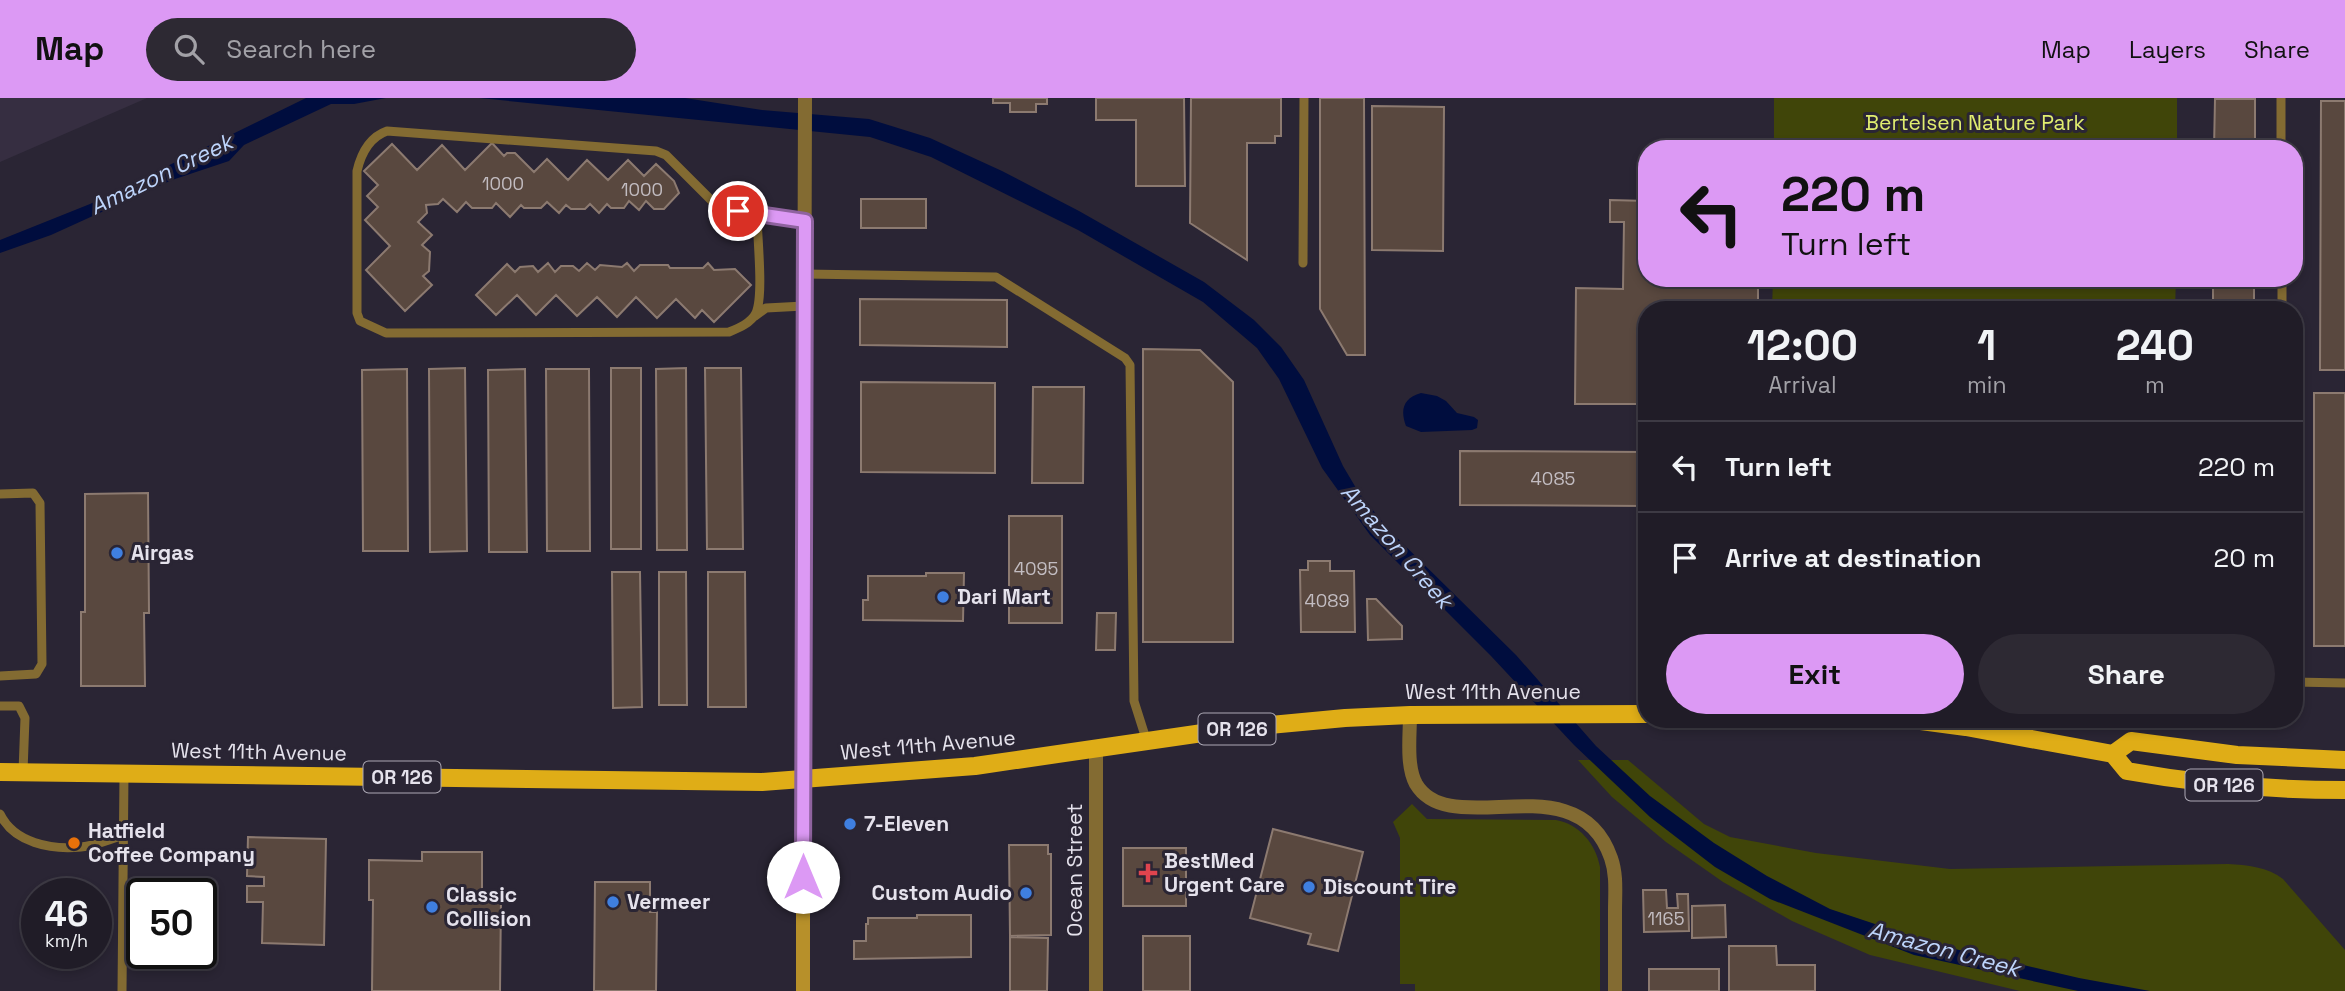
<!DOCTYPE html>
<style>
:root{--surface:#201c27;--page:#2d2933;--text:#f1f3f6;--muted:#a2a1a7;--line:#3d3a44;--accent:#dc99f4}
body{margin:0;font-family:"Space Grotesk",sans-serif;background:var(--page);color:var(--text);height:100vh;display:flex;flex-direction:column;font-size:26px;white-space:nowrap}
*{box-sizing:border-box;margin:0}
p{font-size:23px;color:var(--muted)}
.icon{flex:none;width:38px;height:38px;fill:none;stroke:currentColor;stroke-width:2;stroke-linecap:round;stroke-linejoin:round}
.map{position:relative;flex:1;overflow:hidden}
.sheet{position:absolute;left:1638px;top:203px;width:665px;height:427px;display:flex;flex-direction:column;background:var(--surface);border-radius:28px;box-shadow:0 4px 10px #0003,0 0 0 2px var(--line)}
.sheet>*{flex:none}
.guide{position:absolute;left:1638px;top:42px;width:665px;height:147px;border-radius:28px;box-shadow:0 4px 10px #0003,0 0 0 2px var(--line);background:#dc99f4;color:#111;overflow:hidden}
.speed{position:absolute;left:21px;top:780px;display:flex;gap:14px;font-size:35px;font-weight:700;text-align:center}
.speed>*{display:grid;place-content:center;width:91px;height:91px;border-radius:50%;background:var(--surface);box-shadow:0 4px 10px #0003,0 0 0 2px var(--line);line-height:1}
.speed small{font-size:18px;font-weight:400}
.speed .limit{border:4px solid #111;border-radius:10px;background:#fff;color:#111}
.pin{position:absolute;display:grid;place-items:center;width:60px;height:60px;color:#fff;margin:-30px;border:4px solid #fff;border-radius:50%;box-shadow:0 2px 7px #0007}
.me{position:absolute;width:77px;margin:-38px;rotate:0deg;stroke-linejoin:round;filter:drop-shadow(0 0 5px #0008)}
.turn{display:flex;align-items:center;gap:24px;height:147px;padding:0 28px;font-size:32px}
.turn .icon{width:91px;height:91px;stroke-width:2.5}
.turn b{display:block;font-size:49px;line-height:60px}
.eta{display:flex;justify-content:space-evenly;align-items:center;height:119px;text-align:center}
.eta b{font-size:42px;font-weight:600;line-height:49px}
.button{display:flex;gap:14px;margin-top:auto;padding:14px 28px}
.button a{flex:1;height:80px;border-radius:42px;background:var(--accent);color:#111;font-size:28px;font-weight:600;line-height:80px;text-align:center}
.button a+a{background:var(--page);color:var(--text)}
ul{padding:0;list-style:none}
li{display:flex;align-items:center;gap:21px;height:91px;padding:0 28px;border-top:2px solid var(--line)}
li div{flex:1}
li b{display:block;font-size:26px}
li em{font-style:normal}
header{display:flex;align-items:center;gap:42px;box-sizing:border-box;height:98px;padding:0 35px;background:var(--accent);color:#111}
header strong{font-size:33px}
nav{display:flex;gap:38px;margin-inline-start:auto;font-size:24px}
.search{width:490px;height:63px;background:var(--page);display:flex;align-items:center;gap:18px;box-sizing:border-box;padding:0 24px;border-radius:38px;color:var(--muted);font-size:26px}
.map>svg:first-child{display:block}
.built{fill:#362e41}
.green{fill:#404509}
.water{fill:#000d3e}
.building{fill:#59483f;stroke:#8c7a70;stroke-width:2}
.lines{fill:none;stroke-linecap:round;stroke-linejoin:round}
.service{stroke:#836b32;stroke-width:9}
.minor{stroke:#836b32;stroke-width:14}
.tertiary{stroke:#836b32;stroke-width:14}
.secondary{stroke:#b7902a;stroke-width:14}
.primary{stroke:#dfad17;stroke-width:18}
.route-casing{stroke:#8f639f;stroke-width:18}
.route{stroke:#dc99f4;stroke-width:12}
.shop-dot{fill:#3f7fe0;stroke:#2a2534;stroke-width:2.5}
.food-dot{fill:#e8710a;stroke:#2a2534;stroke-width:2.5}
.health-dot{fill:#e0444e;stroke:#2a2534;stroke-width:2.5}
.labels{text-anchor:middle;stroke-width:6;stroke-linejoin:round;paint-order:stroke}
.number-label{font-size:18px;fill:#c2bcc1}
.shield{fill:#2a2534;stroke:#ada9b5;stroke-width:2}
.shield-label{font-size:19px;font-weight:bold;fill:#e5e2ec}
.park-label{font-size:21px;fill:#e0ed6f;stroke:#2a2534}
.poi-label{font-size:21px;font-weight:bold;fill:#e5e2ec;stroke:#2a2534;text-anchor:start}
.street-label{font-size:21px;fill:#e5e2ec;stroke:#2a2534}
.water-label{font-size:23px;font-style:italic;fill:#bdd4fb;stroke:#2a2534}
</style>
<header>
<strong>Map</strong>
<div class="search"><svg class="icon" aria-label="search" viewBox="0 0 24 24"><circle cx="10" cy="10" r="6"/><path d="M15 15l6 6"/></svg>Search here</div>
<nav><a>Map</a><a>Layers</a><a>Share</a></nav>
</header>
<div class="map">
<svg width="2345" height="893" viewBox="0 0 2345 893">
<rect width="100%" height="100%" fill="#2a2534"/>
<path class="built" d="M 0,0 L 147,0 L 0,64 Z"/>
<path class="green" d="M 1774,0 L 2177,0 L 2177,51 L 1774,51 Z
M 1773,180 L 2176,180 L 2175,212 L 1772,212 Z
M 1578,662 L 1628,662 L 1704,726 L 1730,739 L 1816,755 L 1950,771 L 2228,766 C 2247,767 2268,769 2283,781 L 2345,852 L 2345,893 L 2020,893 L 1870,857 L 1792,823 L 1723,784 L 1666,744 L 1612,699 Z
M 1412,706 L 1427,721 L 1556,722 C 1579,726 1596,746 1600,769 L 1600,893 L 1415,893 L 1415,886 L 1400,886 L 1400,740 L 1393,724 Z"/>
<path class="water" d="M 306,0 L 386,0 L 354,6 L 331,6 L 244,47 L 229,63 L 172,82 L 51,137 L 0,155 L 0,142 L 90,106 Z
M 479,0 L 685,0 L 762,12 L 869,21 L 930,40 L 1002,73 L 1079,113 L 1204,184 L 1254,222 L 1281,249 L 1304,282 L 1343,368 L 1359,395 L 1389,432 L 1516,557 L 1596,648 L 1650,698 L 1714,745 L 1767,778 L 1830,811 L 1938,847 L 2079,880 L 2150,893 L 2078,893 L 1914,857 L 1770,801 L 1715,769 L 1650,719 L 1574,647 L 1491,558 L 1370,437 L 1322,370 L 1279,281 L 1257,250 L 1203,204 L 1078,132 L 931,59 L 870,39 Z
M 1421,295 L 1437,298 L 1446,303 L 1457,315 L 1474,319 L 1478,322 L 1477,330 L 1472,332 L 1421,334 L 1406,328 C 1400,312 1403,300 1421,295 Z"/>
<path class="building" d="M 993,0 L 1047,0 L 1047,6 L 1036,6 L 1036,14 L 1010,14 L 1010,5 L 993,5 Z
M 1096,0 L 1184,0 L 1185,88 L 1136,88 L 1136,22 L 1096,22 Z
M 1191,0 L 1281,0 L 1281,38 L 1275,38 L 1275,45 L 1247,45 L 1247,162 L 1190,125 Z
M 1320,0 L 1364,0 L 1365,257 L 1347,257 L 1320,211 Z
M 2215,1 L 2255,1 L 2255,51 L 2214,51 Z
M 2321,3 L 2345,3 L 2345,272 L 2320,272 Z
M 1372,8 L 1444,9 L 1443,153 L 1372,152 Z
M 492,45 L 504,58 L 507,55 L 515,55 L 534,74 L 547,61 L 568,82 L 587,62 L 608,82 L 628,62 L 644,78 L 656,66 L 674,83 L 679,95 L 664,111 L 654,111 L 646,103 L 639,112 L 629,103 L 624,110 L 611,110 L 607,106 L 599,115 L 590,106 L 585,111 L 571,111 L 566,107 L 559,115 L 547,104 L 541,110 L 524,110 L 521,107 L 510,119 L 496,105 L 492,110 L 472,110 L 466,104 L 457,114 L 443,101 L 438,106 L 426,107 L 427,115 L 418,124 L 432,137 L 422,147 L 430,154 L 429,173 L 423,178 L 432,187 L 405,213 L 366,172 L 390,148 L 365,122 L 378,109 L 367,98 L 378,87 L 364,73 L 392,46 L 417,72 L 442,47 L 465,72 Z
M 861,101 L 926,101 L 926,130 L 861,130 Z
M 1610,102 L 1647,103 L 1647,180 L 1758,180 L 1758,212 L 1647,212 L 1647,306 L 1575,306 L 1576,190 L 1623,191 L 1624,124 L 1610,124 Z
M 548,165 L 555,174 L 561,168 L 573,168 L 579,173 L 587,165 L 595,172 L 600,167 L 622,169 L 627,165 L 634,173 L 640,167 L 668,167 L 670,170 L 703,170 L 708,165 L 714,172 L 735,171 L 751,187 L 714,224 L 702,212 L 695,220 L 676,201 L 657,220 L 636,199 L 617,219 L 597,199 L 577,218 L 556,197 L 536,217 L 517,197 L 496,217 L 476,197 L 507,166 L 515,174 L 520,169 L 533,168 L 538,174 Z
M 2213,180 L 2254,180 L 2254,212 L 2213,212 Z
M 860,201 L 1007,202 L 1007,249 L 860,247 Z
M 1143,251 L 1200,252 L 1233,284 L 1233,544 L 1143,544 Z
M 465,270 L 467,453 L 430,454 L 429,271 Z
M 611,270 L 641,270 L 641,451 L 611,451 Z
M 686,270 L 687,452 L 657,452 L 656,271 Z
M 705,270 L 741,270 L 743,451 L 707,451 Z
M 407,271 L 408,453 L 363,453 L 362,272 Z
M 525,271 L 527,454 L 489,454 L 488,272 Z
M 546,271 L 589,271 L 590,453 L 547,453 Z
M 861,284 L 995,285 L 995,375 L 861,374 Z
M 1033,289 L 1084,289 L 1083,385 L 1032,385 Z
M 2314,295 L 2345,295 L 2345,548 L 2314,548 Z
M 1460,353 L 1647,354 L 1647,408 L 1460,407 Z
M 148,395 L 149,515 L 144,515 L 145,588 L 81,588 L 81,514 L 85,514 L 85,396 Z
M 1009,418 L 1062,418 L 1062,525 L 1009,525 Z
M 1308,463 L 1330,463 L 1330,473 L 1354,473 L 1355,534 L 1301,534 L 1300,472 L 1308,472 Z
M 612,474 L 640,474 L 642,609 L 613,610 Z
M 659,474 L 686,474 L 687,607 L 659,607 Z
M 708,474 L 745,474 L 746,609 L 708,609 Z
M 926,475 L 964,475 L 963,523 L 863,522 L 863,502 L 868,502 L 868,478 L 926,478 Z
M 1367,501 L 1376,501 L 1402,528 L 1402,541 L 1368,542 Z
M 1097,515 L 1116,515 L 1115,552 L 1096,552 Z
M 1273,731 L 1363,754 L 1338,853 L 1308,846 L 1311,836 L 1250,820 Z
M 248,739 L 326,741 L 324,847 L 262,845 L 263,804 L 247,804 L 247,788 L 264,788 L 264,779 L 247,778 Z
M 1009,747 L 1048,747 L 1048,756 L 1051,756 L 1051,837 L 1010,838 Z
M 1123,750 L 1186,750 L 1186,808 L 1123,808 Z
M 422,754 L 482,754 L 482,801 L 501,801 L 500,893 L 372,893 L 373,802 L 369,802 L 369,762 L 422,763 Z
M 595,784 L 650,784 L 650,814 L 657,814 L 656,893 L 594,893 Z
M 1643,792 L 1666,792 L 1667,810 L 1678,810 L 1677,796 L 1688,796 L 1689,833 L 1644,834 Z
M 1725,807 L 1726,839 L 1692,840 L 1692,808 Z
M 917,817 L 971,817 L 971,859 L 854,861 L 854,843 L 866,843 L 866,826 L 868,826 L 868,820 L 917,820 Z
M 1143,838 L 1190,838 L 1190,893 L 1143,893 Z
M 1010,839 L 1048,840 L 1047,893 L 1010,893 Z
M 1729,848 L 1776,848 L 1777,867 L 1815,867 L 1815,893 L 1729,893 Z
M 1649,871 L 1719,871 L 1719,893 L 1649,893 Z"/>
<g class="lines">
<path class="service" d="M 2281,0 L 2281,51
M 757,116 C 757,138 764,197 756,215 C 751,225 739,230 729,234 L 386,235 L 360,223 L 357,215 L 357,73 C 361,56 370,39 387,33 L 656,53 L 666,57 L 719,110 L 805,123
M 1303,165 L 1304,0
M 805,176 L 996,179 L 1125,260 L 1130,267 L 1134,603 L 1147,644
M 2282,180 L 2282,212
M 755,218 L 766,210 L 804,208
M 0,396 L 33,395 L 40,405 L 42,566 L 36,576 L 0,578
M 2294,584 L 2345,585
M 0,608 L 19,608 L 25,620 L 23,674
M 2022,639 L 2026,621
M 0,716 C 14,745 51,752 81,749 C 95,748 110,741 124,737
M 122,893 L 124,675"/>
<path class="minor" d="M 1410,617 C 1410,637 1406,668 1416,686 C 1451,745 1577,662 1611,760 C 1617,777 1615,795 1615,813 C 1615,839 1615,866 1615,893
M 1096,893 L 1096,651"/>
<path class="tertiary" d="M 803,679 L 805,0"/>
<path class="secondary" d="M 803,679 L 803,893"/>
<path class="primary" d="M 1906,621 L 1966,629 L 2113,656 L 2127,673 C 2199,686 2272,692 2345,692
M 2113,656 L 2131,643 L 2237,657 L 2345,662
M 0,674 L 762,684 L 975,668 L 1237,630 L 1345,620 L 1410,617 L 1647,616"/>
</g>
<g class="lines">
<defs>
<path id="route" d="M 738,113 L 805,123 L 803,779"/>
</defs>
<use href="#route" class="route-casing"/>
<use href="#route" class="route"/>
</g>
<g class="shop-dot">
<circle cx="117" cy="455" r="7"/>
<circle cx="943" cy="499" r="7"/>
<circle cx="850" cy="726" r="7"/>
<circle cx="1309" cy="789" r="7"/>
<circle cx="1026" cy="795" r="7"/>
<circle cx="613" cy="804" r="7"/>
<circle cx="432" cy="809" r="7"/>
</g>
<circle class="food-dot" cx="74" cy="745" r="7"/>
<path class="health-dot" d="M1144.5 764.5h7v7h7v7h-7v7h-7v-7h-7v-7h7z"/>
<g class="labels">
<g class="number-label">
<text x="503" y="92">1000</text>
<text x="642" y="98">1000</text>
<text x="1553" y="387">4085</text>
<text x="1036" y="477">4095</text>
<text x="1327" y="509">4089</text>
<text x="1666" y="827">1165</text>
</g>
<g class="shield">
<rect x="1198.5" y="615.5" width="77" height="31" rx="5"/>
<rect x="363.5" y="663.5" width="77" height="31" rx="5"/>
<rect x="2185.5" y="671.5" width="77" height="31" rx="5"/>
</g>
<g class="shield-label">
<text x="1237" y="638">OR 126</text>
<text x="402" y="686">OR 126</text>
<text x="2224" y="694">OR 126</text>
</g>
<g class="park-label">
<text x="1975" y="32">Bertelsen Nature Park</text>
</g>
<g class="poi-label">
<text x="131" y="462">Airgas</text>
<text x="957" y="506">Dari Mart</text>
<text x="864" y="733">7-Eleven</text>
<text x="88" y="740">Hatfield<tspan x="88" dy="24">Coffee Company</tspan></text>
<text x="1164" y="770">BestMed<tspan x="1164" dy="24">Urgent Care</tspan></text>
<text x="1323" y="796">Discount Tire</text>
<text x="1012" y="802" text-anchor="end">Custom Audio</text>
<text x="446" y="804">Classic<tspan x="446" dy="24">Collision</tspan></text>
<text x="627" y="811">Vermeer</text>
</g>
<g class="street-label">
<text x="1493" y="601">West 11th Avenue</text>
<text transform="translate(928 647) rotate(-5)" y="7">West 11th Avenue</text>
<text transform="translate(259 654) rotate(1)" y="7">West 11th Avenue</text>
<text transform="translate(1075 772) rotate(-90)" y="7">Ocean Street</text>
</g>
<g class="water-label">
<text transform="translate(161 76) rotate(-26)" y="8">Amazon Creek</text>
<text transform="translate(1397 448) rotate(49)" y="8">Amazon Creek</text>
<text transform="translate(1944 851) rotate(15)" y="8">Amazon Creek</text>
</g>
</g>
</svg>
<div class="speed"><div>46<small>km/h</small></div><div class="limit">50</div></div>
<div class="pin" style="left:738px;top:113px;background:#d93025"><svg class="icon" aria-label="arrive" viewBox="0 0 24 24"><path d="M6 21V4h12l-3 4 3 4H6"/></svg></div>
<svg class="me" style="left:803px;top:779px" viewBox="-20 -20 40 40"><circle r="19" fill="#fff"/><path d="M0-13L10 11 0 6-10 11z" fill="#dc99f4"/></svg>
<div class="guide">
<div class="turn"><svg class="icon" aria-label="left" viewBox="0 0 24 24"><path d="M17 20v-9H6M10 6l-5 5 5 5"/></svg><div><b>220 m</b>Turn left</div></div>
</div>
<section class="sheet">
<div class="eta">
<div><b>12:00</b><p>Arrival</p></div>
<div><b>1</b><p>min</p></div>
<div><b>240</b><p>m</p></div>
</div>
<ul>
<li><svg class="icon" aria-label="left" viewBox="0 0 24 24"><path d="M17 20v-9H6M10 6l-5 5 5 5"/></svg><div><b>Turn left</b></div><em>220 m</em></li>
<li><svg class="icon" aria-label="arrive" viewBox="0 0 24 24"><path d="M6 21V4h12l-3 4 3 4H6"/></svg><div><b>Arrive at destination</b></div><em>20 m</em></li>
</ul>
<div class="button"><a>Exit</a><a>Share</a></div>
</section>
</div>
